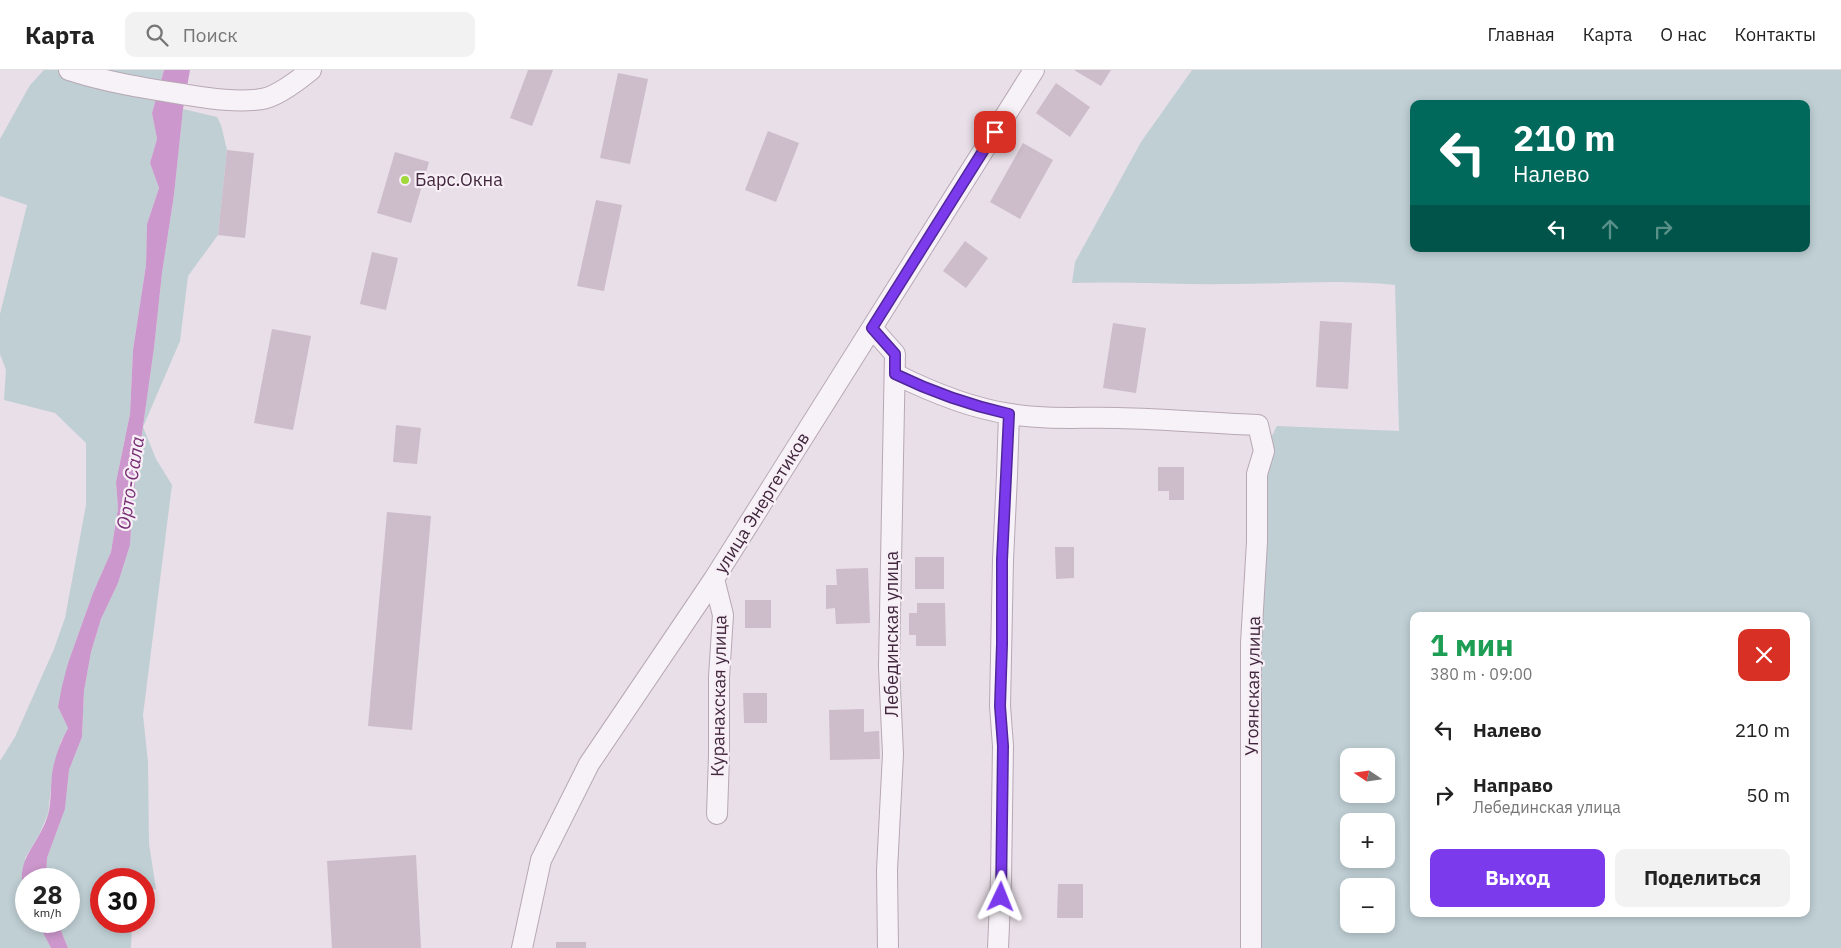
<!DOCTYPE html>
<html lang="ru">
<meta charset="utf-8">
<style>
:root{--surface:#fff;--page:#f2f2f2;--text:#222;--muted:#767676;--line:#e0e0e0;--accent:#7c3aed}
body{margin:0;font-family:"IBM Plex Sans",sans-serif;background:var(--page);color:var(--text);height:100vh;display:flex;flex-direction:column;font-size:19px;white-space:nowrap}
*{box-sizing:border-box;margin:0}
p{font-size:16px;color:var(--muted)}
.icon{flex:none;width:28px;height:28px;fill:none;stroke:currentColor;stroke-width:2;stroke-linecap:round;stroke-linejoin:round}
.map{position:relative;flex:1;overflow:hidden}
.details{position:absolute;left:1410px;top:542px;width:400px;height:305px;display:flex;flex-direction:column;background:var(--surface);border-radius:10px;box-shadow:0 2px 8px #0003}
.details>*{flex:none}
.top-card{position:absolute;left:1410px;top:30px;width:400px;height:152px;border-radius:10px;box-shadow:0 2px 8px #0003;background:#00695c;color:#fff;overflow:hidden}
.needle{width:32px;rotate:283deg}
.fabs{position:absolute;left:1340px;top:678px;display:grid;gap:10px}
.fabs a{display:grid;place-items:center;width:55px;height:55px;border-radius:10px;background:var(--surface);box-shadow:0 2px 8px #0003;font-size:25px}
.speed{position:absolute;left:15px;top:798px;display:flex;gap:10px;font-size:25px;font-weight:700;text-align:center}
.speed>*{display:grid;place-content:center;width:65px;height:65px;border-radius:50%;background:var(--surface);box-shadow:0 2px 8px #0003;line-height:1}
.speed small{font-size:12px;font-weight:400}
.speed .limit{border:8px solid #d22;background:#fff;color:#111}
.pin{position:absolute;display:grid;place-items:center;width:42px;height:42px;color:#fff;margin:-21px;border-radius:10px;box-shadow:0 2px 8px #0006}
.me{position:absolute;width:55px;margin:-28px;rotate:2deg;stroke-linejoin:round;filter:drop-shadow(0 0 4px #0008)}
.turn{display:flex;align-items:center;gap:18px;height:105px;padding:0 20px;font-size:22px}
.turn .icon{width:65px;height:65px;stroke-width:2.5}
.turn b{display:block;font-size:35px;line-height:42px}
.lanes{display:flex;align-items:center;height:48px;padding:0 20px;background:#0003;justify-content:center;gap:25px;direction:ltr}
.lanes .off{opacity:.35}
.round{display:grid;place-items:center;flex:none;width:52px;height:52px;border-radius:10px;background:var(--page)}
.headline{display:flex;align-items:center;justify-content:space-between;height:85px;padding:0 20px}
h1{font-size:30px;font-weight:800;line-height:38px;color:#1e9e55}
.button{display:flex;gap:10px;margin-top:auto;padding:10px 20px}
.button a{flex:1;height:58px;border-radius:10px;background:var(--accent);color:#fff;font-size:20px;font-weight:800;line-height:58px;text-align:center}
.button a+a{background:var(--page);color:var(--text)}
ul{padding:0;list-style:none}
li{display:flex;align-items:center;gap:15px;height:65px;padding:0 20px}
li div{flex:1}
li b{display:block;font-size:19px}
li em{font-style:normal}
header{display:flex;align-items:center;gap:30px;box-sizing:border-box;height:70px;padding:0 25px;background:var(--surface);border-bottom:1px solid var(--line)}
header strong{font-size:24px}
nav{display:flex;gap:28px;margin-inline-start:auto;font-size:18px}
.search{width:350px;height:45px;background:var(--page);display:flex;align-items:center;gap:12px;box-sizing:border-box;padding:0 18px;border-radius:10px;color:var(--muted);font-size:19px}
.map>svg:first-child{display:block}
.green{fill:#bfcfd4;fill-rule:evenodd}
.water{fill:#cc97cc}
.building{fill:#cdbcca}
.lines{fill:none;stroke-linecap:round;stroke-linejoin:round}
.minor-casing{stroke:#b7a8b5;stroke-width:22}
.minor{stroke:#f7f2f7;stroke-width:20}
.route-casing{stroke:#51269a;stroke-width:12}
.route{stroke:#7c3aed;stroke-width:9}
.poi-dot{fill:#a1d83a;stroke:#f7eff6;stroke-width:2}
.labels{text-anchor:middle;stroke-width:4.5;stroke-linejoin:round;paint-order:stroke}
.poi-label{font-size:18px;fill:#42273e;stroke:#f7eff6;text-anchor:start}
.street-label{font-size:18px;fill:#42273e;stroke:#f7eff6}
.water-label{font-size:19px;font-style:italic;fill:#792e75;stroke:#f7eff6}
</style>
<header>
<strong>Карта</strong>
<div class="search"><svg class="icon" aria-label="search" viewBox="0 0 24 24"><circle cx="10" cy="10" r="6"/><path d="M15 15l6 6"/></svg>Поиск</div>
<nav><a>Главная</a><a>Карта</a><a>О нас</a><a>Контакты</a></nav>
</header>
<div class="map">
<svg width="1841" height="878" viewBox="0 0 1841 878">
<rect width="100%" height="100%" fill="#e9dfe8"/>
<path class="green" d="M 44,0 L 164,0 L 152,43 L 157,69 L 150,93 L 159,118 L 147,154 L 146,195 L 133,280 L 130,344 L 116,412 L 118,438 L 111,482 L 93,523 L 68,593 L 58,637 L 68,658 L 61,671 L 53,698 L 48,744 L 39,765 L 25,788 L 26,851 L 37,851 L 51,878 L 0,878 L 0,691 L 15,667 L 54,579 L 65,548 L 86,435 L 86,373 L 55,343 L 4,330 L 6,300 L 0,284 L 0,244 L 27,135 L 0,126 L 0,69 L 30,15 Z
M 1192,0 L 1841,0 L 1841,878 L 1251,878 L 1264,381 L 1277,356 L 1399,361 L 1395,215 C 1341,209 1286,214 1232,214 C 1178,215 1125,211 1072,213 L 1075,192 L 1141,72 ZM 1414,34 L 1806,34 L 1806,179 L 1414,179 ZM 1414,546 L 1806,546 L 1806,844 L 1414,844 ZM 1349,686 L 1386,686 L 1386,724 L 1349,724 ZM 1349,751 L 1386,751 L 1386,789 L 1349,789 ZM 1349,816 L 1386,816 L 1386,854 L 1349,854 Z
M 183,39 L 217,47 L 221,55 L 227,80 L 218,165 L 188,206 L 180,271 L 143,357 L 156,389 L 172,415 L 143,645 L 148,692 L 149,774 L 156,819 L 144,820 L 144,809 L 101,809 L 101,851 L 132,851 L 131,878 L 68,878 L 57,851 L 69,851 L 69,809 L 46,809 L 47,788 L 65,739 L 69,700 L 82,667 L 84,621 L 91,582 L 101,549 L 118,513 L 130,475 L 133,428 L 154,278 L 162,203 L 174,125 Z"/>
<path class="water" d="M 164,0 L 190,0 L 183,39 L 174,125 L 162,203 L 154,278 L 133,428 L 130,475 L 118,513 L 101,549 L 91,582 L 84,621 L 82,667 L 69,700 L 65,739 L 47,788 L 46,809 L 26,809 L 26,831 C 12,788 37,780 48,745 C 52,730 50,713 53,698 C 56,684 61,671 68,658 L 58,637 L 62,616 L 68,593 L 93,523 L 111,482 L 118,438 L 116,412 L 130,344 L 133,280 L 146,195 L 147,154 L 159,118 L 150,93 L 157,69 L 152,43 Z
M 37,851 L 57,851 L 68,878 L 51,878 Z"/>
<path class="building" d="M 528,0 L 553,0 L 532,56 L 510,48 Z
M 1074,0 L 1111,0 L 1101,16 Z
M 618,3 L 648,9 L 630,94 L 600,88 Z
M 1056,13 L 1090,37 L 1070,67 L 1036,43 Z
M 768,61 L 799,73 L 776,132 L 745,120 Z
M 1023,73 L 1053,90 L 1020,149 L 990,132 Z
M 227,80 L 254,83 L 245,168 L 218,165 Z
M 395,82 L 429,92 L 411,153 L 377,143 Z
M 596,130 L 622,135 L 604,221 L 577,216 Z
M 965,171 L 988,188 L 966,218 L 943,201 Z
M 372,182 L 398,188 L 386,240 L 360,234 Z
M 1320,251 L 1352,253 L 1348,319 L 1316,317 Z
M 1113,253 L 1146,258 L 1136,323 L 1103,318 Z
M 272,259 L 311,266 L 293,360 L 254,353 Z
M 396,355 L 421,358 L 417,394 L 393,392 Z
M 1158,397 L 1184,397 L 1184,430 L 1169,430 L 1169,421 L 1158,421 Z
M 387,442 L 431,446 L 412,660 L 368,656 Z
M 1055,477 L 1074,477 L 1074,508 L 1056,509 Z
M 915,487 L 944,487 L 944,519 L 915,519 Z
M 868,498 L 870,553 L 836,554 L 835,538 L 826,539 L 826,515 L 837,515 L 836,499 Z
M 745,530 L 771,530 L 771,558 L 745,558 Z
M 917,533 L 945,533 L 946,576 L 916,576 L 916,565 L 909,565 L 909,543 L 917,543 Z
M 743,623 L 767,623 L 767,653 L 744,653 Z
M 864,639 L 864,662 L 879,661 L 880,689 L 830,690 L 829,640 Z
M 416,785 L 421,878 L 332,878 L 327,791 Z
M 1058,814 L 1083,814 L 1083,848 L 1057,848 Z
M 556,872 L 586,872 L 586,878 L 556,878 Z"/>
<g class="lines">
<defs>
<path id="minor" d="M 69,0 C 106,12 143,18 182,24 C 208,28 235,33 262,29 C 276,27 300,9 311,0
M 872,258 L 895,284 L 889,597 L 893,684 L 887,800 L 888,878
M 895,304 C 931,322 970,338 1010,344 C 1045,350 1081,347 1117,348 C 1164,349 1211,353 1258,355 L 1264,381 L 1257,404 L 1257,472 L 1251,573 L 1251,878
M 714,509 L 723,545 L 719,607 L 719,686 L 717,744
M 522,878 L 541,790 L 589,694 L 714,509 L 1034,0
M 998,878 L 1001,810 L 1003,676 L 1000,636 L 1003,490 L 1007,405 L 1009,344"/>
</defs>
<use href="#minor" class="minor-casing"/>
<use href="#minor" class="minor"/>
</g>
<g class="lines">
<defs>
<path id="route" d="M 995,62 L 872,258 L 895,284 L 895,304 C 932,322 969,335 1009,344 L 1002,490 L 1002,574 L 1000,636 L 1003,676 L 1001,827"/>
</defs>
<use href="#route" class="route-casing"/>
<use href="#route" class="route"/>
</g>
<circle class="poi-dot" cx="405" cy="110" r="5"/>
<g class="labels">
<g class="poi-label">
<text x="415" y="116">Барс.Окна</text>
</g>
<g class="street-label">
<text transform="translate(762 433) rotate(-58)" y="6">улица Энергетиков</text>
<text transform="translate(892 564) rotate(-90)" y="6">Лебединская улица</text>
<text transform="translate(1253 616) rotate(-89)" y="6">Угоянская улица</text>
<text transform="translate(719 626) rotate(-89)" y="6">Куранахская улица</text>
</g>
<g class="water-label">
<text transform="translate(130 413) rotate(-81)" y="7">Орто-Сала</text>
</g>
</g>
</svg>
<div class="fabs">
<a><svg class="needle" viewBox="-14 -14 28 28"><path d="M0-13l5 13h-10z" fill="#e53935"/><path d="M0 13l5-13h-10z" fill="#767676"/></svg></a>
<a>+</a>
<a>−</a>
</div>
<div class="speed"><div>28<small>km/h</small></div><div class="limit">30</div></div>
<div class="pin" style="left:995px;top:62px;background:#d93025"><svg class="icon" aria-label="arrive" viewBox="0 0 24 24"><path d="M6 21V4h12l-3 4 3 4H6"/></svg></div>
<svg class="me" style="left:1001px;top:827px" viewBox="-20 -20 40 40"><path d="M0-17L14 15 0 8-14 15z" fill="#7c3aed" stroke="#fff" stroke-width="4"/></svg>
<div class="top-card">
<div class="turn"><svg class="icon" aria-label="left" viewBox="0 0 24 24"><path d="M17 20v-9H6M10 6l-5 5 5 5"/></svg><div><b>210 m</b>Налево</div></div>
<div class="lanes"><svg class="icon" aria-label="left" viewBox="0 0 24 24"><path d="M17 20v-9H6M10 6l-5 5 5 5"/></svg><svg class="icon off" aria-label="ahead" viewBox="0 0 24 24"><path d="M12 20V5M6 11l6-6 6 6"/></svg><svg class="icon off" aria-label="right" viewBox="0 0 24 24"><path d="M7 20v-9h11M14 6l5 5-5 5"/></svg></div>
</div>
<section class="details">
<div class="headline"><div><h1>1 мин</h1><p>380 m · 09:00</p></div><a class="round" style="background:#d93025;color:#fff"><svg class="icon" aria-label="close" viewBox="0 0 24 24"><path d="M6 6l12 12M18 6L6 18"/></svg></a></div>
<ul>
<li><svg class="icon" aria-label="left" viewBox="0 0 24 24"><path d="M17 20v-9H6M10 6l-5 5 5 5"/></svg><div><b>Налево</b></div><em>210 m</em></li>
<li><svg class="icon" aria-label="right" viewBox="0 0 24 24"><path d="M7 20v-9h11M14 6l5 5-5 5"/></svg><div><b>Направо</b><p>Лебединская улица</p></div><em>50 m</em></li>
</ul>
<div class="button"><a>Выход</a><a>Поделиться</a></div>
</section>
</div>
